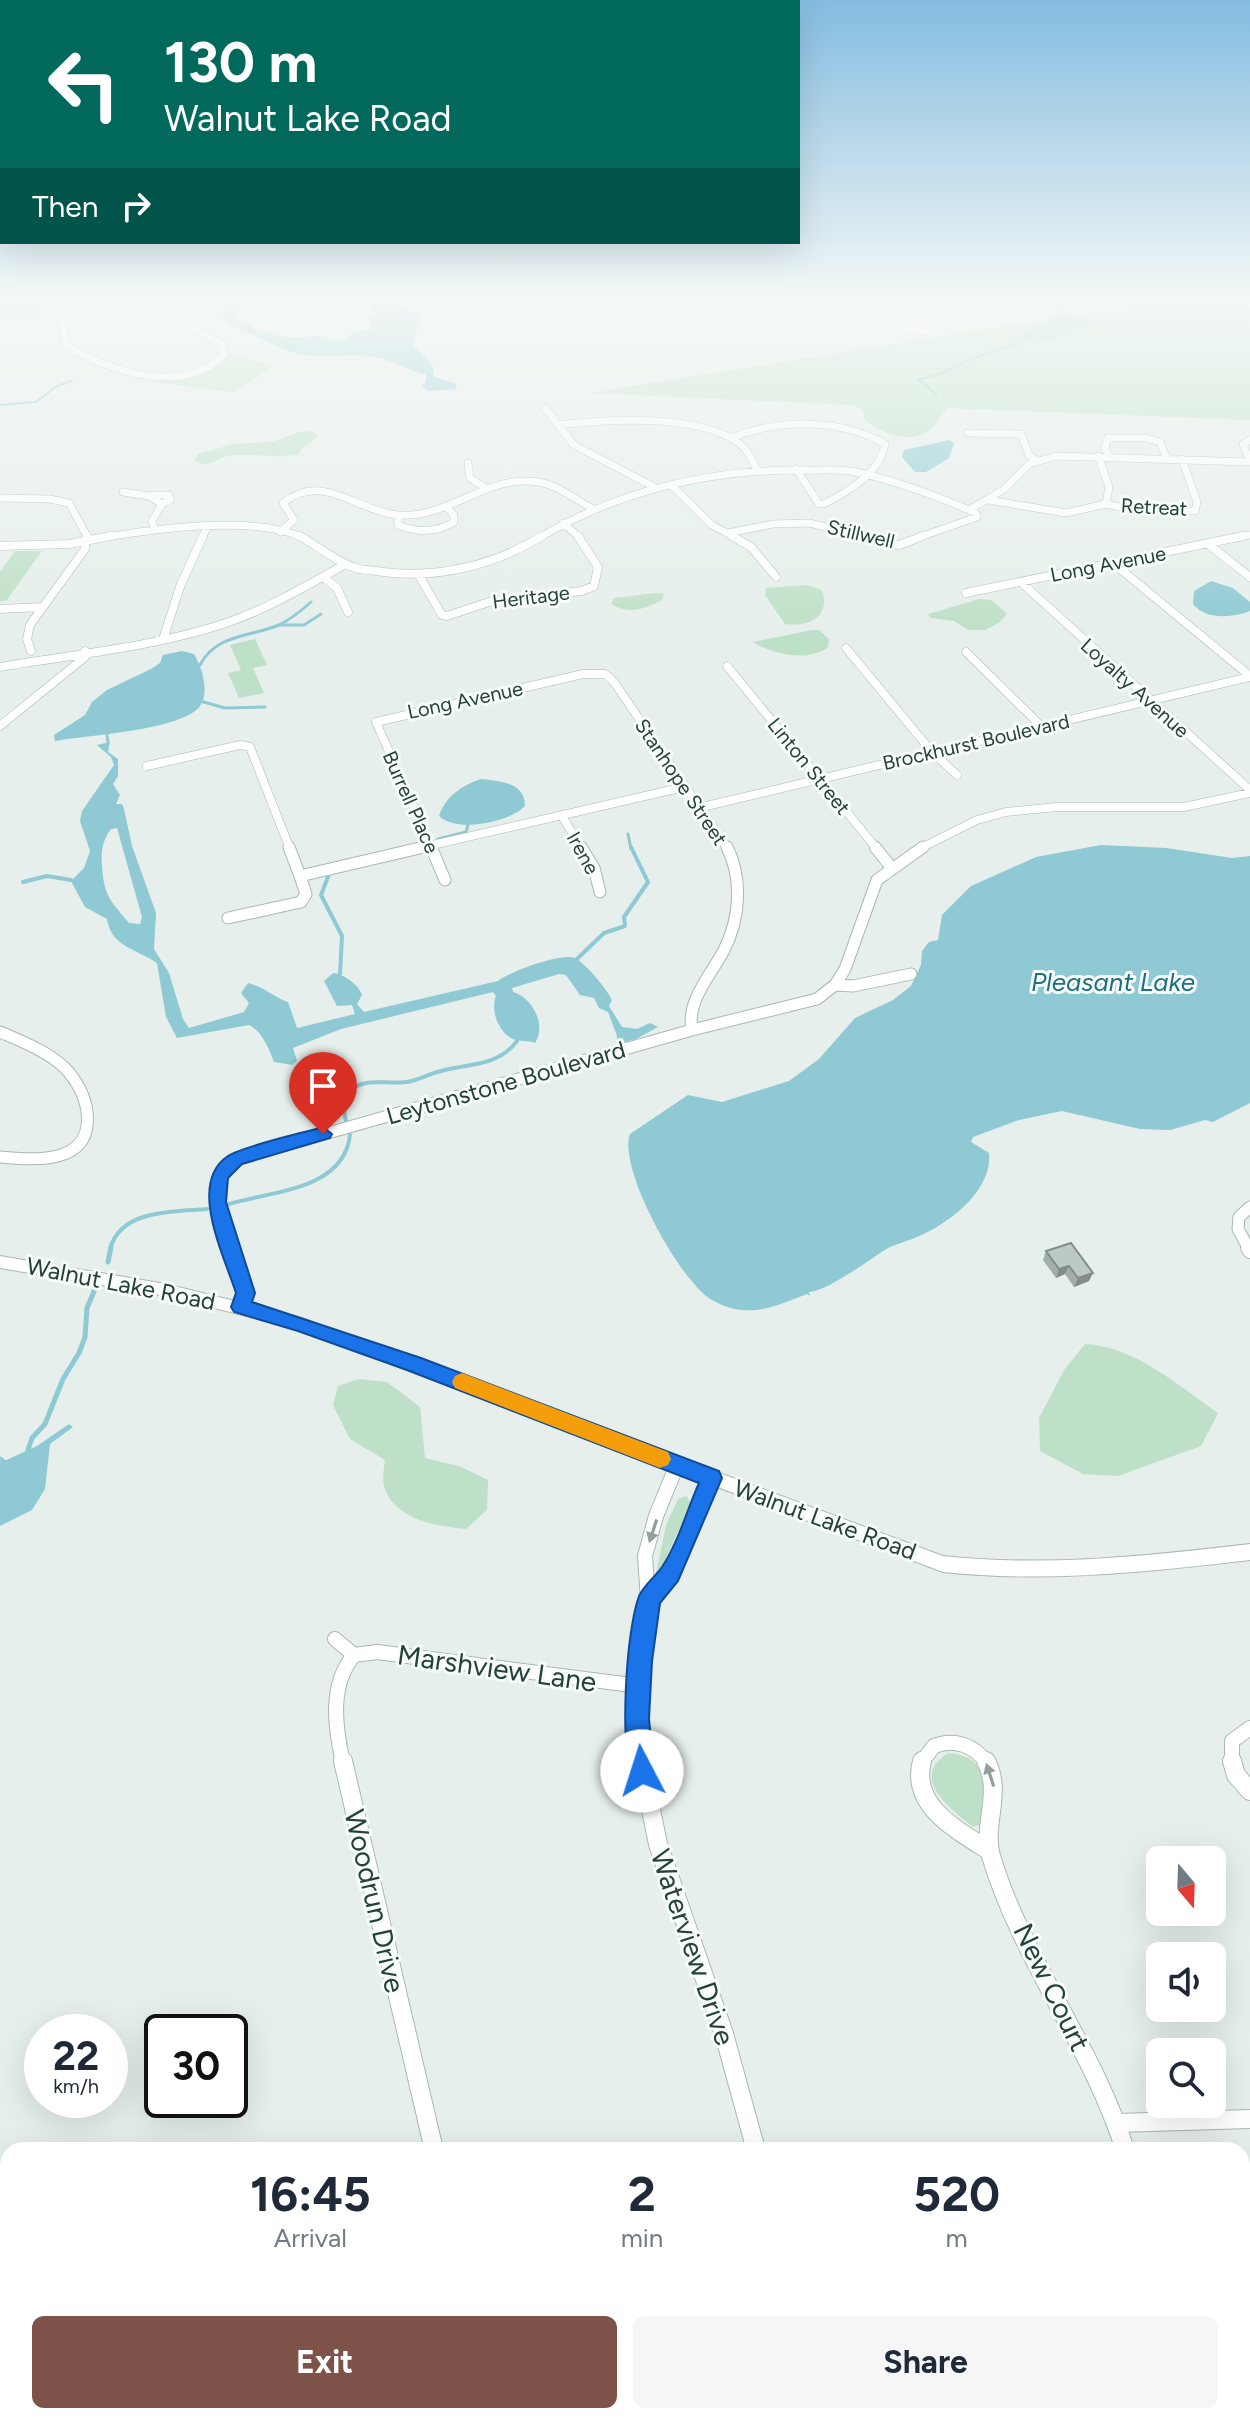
<!DOCTYPE html>
<style>
:root{--surface:#fff;--page:#f6f6f7;--text:#1f2937;--muted:#747a83;--accent:#7f5249}
body{margin:0;font-family:Figtree,sans-serif;background:var(--page);color:var(--text);height:100vh;display:flex;flex-direction:column;font-size:30px;white-space:nowrap}
*{box-sizing:border-box;margin:0}
p{font-size:26px;color:var(--muted)}
.icon{flex:none;width:44px;height:44px;fill:none;stroke:currentColor;stroke-width:2;stroke-linecap:round;stroke-linejoin:round}
.map{position:relative;flex:1;overflow:hidden}
.details{position:absolute;left:0px;top:2142px;width:1250px;height:282px;display:flex;flex-direction:column;background:var(--surface);border-radius:24px 24px 0 0;box-shadow:0 8px 32px #0002}
.details>*{flex:none}
.banner{position:absolute;left:0px;top:0px;width:800px;height:244px;box-shadow:0 8px 32px #0002;background:#00695c;color:#fff;overflow:hidden}
.needle{width:52px;rotate:161deg}
.buttons{position:absolute;left:1146px;top:1846px;display:grid;gap:16px}
.buttons a{display:grid;place-items:center;width:80px;height:80px;border-radius:12px;background:var(--surface);box-shadow:0 8px 32px #0002;font-size:40px}
.speed{position:absolute;left:24px;top:2014px;display:flex;gap:16px;font-size:40px;font-weight:700;text-align:center}
.speed>*{display:grid;place-content:center;width:104px;height:104px;border-radius:50%;background:var(--surface);box-shadow:0 8px 32px #0002;line-height:1}
.speed small{font-size:20px;font-weight:400}
.speed .limit{border:4px solid #111;border-radius:12px;background:#fff;color:#111}
.pin{position:absolute;display:grid;place-items:center;width:68px;height:68px;color:#fff;margin:-82px -34px;border-radius:50% 50% 50% 0;rotate:-45deg;box-shadow:0 0 8px #0007}
.pin .icon{rotate:45deg}
.me{position:absolute;width:88px;margin:-44px;rotate:355deg;stroke-linejoin:round;filter:drop-shadow(0 0 6px #0008)}
.turn{display:flex;align-items:center;gap:28px;height:168px;padding:0 32px;font-size:36px}
.turn .icon{width:104px;height:104px;stroke-width:2.5}
.turn b{display:block;font-size:56px;line-height:68px}
.then{display:flex;align-items:center;height:76px;padding:0 32px;background:#0003;gap:16px;font-size:30px}
.eta{display:flex;justify-content:space-evenly;align-items:center;height:136px;text-align:center}
.eta b{font-size:48px;font-weight:700;line-height:56px}
.cta{display:flex;gap:16px;margin-top:auto;padding:16px 32px}
.cta a{flex:1;height:92px;border-radius:12px;background:var(--accent);color:#fff;font-size:32px;font-weight:700;line-height:92px;text-align:center}
.cta a+a{background:var(--page);color:var(--text)}
.map>svg:first-child{display:block}
.green{fill:#bfe0c8}
.water{fill:#8ec9d4;fill-rule:evenodd}
.lines{fill:none;stroke-linecap:round;stroke-linejoin:round}
.stream-far3{stroke:#8ec9d4;stroke-width:2}
.stream-far2{stroke:#8ec9d4;stroke-width:3}
.stream-far1{stroke:#8ec9d4;stroke-width:4}
.stream{stroke:#8ec9d4;stroke-width:5}
.minor-far4-casing{stroke:#a8b8b2;stroke-width:8}
.minor-far3-casing{stroke:#a8b8b2;stroke-width:9}
.minor-far2-casing{stroke:#a8b8b2;stroke-width:13}
.minor-far1-casing{stroke:#a8b8b2;stroke-width:16}
.minor-casing{stroke:#a8b8b2;stroke-width:20}
.tertiary-casing{stroke:#a8b8b2;stroke-width:2}
.minor-far4{stroke:#fff;stroke-width:7}
.minor-far3{stroke:#fff;stroke-width:8}
.minor-far2{stroke:#fff;stroke-width:11}
.minor-far1{stroke:#fff;stroke-width:14}
.minor{stroke:#fff;stroke-width:18}
.tertiary{fill:#fff;fill-rule:evenodd}
.wall{fill:#a1aea9}
.shaded-wall{fill:#838d89}
.building{fill:#bbcac4;stroke:#838d89;stroke-width:2}
.oneway{fill:#92a09c}
.route{fill:#1a73e8;stroke:#114b97;stroke-width:2}
.slow{fill:#f59e0b}
.labels{text-anchor:middle;stroke-width:6;stroke-linejoin:round;paint-order:stroke}
.far-street-label{font-size:20px;fill:#24423a;stroke:#f7fbf9}
.street-label{font-size:24px;fill:#24423a;stroke:#f7fbf9}
.water-label{font-size:26px;font-style:italic;fill:#1c6f80;stroke:#f7fbf9}
.near-street-label{font-size:28px;fill:#24423a;stroke:#f7fbf9}
</style>
<div class="map">
<svg width="1250" height="2423" viewBox="0 0 1250 2423">
<rect width="100%" height="100%" fill="#e6efeb"/>
<path class="green" d="M 38,296 L 42,314 L 0,320 L 0,300 Z
M 1020,296 L 1057,296 L 1063,309 L 1075,315 L 1195,296 L 1235,296 L 1250,304 L 1250,420 L 948,408 C 940,415 935,428 925,433 C 905,443 879,433 864,418 L 863,410 L 853,405 L 590,393 L 1067,316 L 1060,316 L 1044,304 Z
M 230,353 L 274,366 L 232,392 L 148,381 C 179,381 210,380 230,353 Z
M 303,431 L 314,432 L 318,437 L 301,449 L 299,454 C 275,460 252,452 229,456 C 214,458 209,470 194,460 L 198,454 L 234,444 L 271,442 Z
M 15,551 L 42,551 L 6,601 L 0,601 L 0,572 Z
M 807,585 L 822,590 C 831,617 809,627 785,624 L 765,595 L 766,588 Z
M 656,593 L 664,594 L 662,600 C 645,609 628,615 611,604 L 614,598 Z
M 979,599 L 992,600 L 1007,614 L 999,623 L 985,630 L 968,630 L 954,621 L 930,618 L 928,614 Z
M 812,630 L 819,630 L 829,639 L 828,647 C 808,663 772,654 753,642 Z
M 255,639 L 267,665 L 253,668 L 264,693 L 239,698 L 228,673 L 241,670 L 230,645 Z
M 1085,1344 C 1134,1346 1179,1386 1218,1413 L 1201,1446 L 1118,1476 L 1083,1474 L 1040,1451 L 1039,1418 L 1064,1370 Z
M 358,1379 L 387,1382 L 420,1407 L 425,1458 L 459,1466 L 488,1480 L 487,1510 L 466,1529 C 436,1526 394,1520 384,1486 C 382,1478 384,1468 385,1460 L 350,1439 L 333,1405 L 338,1386 Z
M 686,1496 L 691,1503 L 659,1573 L 656,1574 L 666,1525 L 678,1499 Z
M 948,1753 C 992,1756 987,1792 979,1825 L 973,1827 C 951,1809 908,1778 948,1753 Z"/>
<path class="water" d="M 232,296 L 254,296 L 240,305 L 236,317 L 260,331 L 290,338 L 321,336 L 336,341 L 347,339 L 355,331 L 371,330 L 372,326 L 367,318 L 374,315 L 371,310 L 374,304 L 366,296 L 396,296 L 403,307 L 421,314 L 413,345 L 433,366 L 434,377 L 457,384 L 455,389 L 428,391 L 422,385 L 426,382 L 426,374 C 410,372 397,362 380,358 C 355,352 330,358 305,355 C 275,350 253,332 225,323 L 226,318 L 220,316 Z
M 1062,314 L 1091,320 L 1096,324 C 1068,332 1045,351 1017,338 L 1044,321 Z
M 949,440 L 954,443 L 949,458 L 926,472 L 915,472 L 902,457 L 904,450 Z
M 1211,581 L 1233,588 L 1250,602 L 1250,611 C 1232,618 1206,620 1193,604 L 1194,591 Z
M 182,651 L 194,654 C 203,669 212,699 195,711 C 168,731 89,735 55,741 L 54,735 L 85,715 L 92,702 L 107,690 L 151,669 L 160,663 L 163,655 Z
M 110,742 L 108,752 L 118,759 L 118,776 L 113,784 L 120,795 L 116,804 L 122,804 L 124,809 L 132,846 L 156,913 L 154,949 L 169,973 L 183,1019 L 189,1028 L 244,1012 L 249,1003 L 241,993 L 248,983 C 265,987 273,997 288,1002 L 297,1028 L 355,1014 L 352,1005 L 337,1006 L 324,981 L 333,973 C 344,974 359,985 362,995 L 357,1004 L 364,1012 L 498,981 C 508,972 563,952 575,958 C 585,963 607,989 612,1000 L 609,1006 L 622,1027 L 637,1029 L 650,1023 L 658,1027 L 636,1039 L 616,1044 L 617,1036 L 608,1012 L 599,1008 L 594,998 L 580,995 L 566,975 L 559,974 L 512,988 L 513,992 C 532,997 547,1025 535,1043 C 528,1040 521,1042 516,1040 C 499,1035 490,1011 496,996 L 493,992 L 341,1029 L 293,1048 L 297,1061 L 292,1065 L 274,1062 C 269,1049 262,1031 249,1025 L 177,1038 L 166,1017 L 157,963 C 137,949 111,947 107,919 L 85,907 L 71,881 L 84,868 L 90,851 L 80,821 L 82,811 L 114,765 L 111,757 L 97,745 ZM 117,828 L 142,917 L 140,924 L 129,923 C 110,900 104,896 102,866 C 101,853 102,840 111,829 Z
M 481,779 C 499,781 525,782 525,806 C 508,823 457,833 439,816 C 445,797 462,785 481,779 Z
M 1101,845 L 1166,848 L 1232,858 L 1250,856 L 1250,1103 L 1213,1122 L 1205,1120 L 1170,1130 L 1140,1129 L 1062,1111 L 1019,1120 L 973,1137 L 971,1142 L 989,1153 C 993,1191 948,1224 917,1237 C 906,1242 894,1244 883,1251 C 868,1261 825,1292 809,1292 L 810,1296 L 807,1294 C 774,1307 746,1320 712,1300 C 680,1282 617,1167 630,1134 L 688,1095 L 722,1102 L 789,1081 L 819,1059 L 855,1018 L 893,1000 L 911,986 L 921,965 L 922,951 L 929,942 L 938,940 L 942,915 L 971,886 L 1036,857 Z
M 69,1424 L 73,1427 L 50,1444 L 45,1489 L 32,1510 L 0,1526 L 0,1463 L 37,1446 Z"/>
<g class="lines">
<path class="stream-far3" d="M 1048,296 L 1070,317
M 937,395 L 918,379 C 947,375 958,363 983,355 C 998,350 1011,347 1025,340
M 0,405 L 36,402 L 57,386 L 72,381"/>
<path class="stream-far2" d="M 278,625 L 304,625 L 321,614
M 195,666 L 200,665 C 216,634 250,637 279,625 C 291,619 301,611 311,602
M 200,701 L 225,708 L 265,707
M 106,729 L 108,742
M 628,834 L 631,849
M 438,839 L 466,832 L 468,825"/>
<path class="stream-far1" d="M 329,874 L 321,895 L 342,936 L 340,974
M 23,882 L 47,876 L 71,880
M 577,959 L 604,933 L 625,926 L 624,917 L 648,882 L 631,847
M 346,1121 L 341,1096 C 367,1075 378,1085 407,1082 C 417,1081 427,1075 437,1072 C 466,1063 497,1068 517,1041
M 229,1204 C 272,1191 344,1190 350,1135
M 110,1249 C 121,1209 173,1212 207,1209"/>
<path class="stream" d="M 108,1262 L 111,1247
M 28,1450 L 32,1438 L 45,1424 L 63,1379 L 79,1353 L 85,1337 L 87,1308 L 95,1289
M 0,1459 L 4,1462"/>
<defs>
<path id="minor-far4" d="M 58,296 L 66,345 C 109,371 184,397 224,354 L 222,345 L 195,328 L 185,315 L 201,296
M 880,296 L 886,308 L 910,324
M 1159,296 L 1174,296
M 1234,296 L 1250,304
M 921,323 L 930,326 L 930,330 L 916,332 L 907,327 Z
M 545,408 L 574,445 L 656,488
M 558,425 C 607,419 694,414 736,441 C 747,447 752,461 758,471
M 968,433 L 1021,434 L 1029,455 L 1037,461
M 731,438 C 778,419 840,418 885,444 C 879,474 849,491 824,504 L 819,504 L 796,469
M 1250,440 L 1243,444 L 1250,461
M 1109,456 L 1105,447 L 1108,438 L 1146,438 L 1160,442 L 1167,459
M 468,463 L 470,478 L 487,489
M 671,485 L 712,525 L 736,538
M 123,492 L 149,496 L 162,504 L 152,521 L 154,528
M 152,495 L 169,495 L 170,500 L 162,504
M 0,498 L 49,499 L 69,503 L 88,538
M 988,500 L 1066,513 L 1106,504 L 1109,487 L 1098,456
M 1106,504 L 1134,510 L 1195,511 L 1197,502 L 1182,459
M 969,510 L 1003,490 L 1029,464 L 1056,456 L 1250,462
M 398,516 L 398,525 C 418,533 436,533 454,522 L 454,515 L 448,509
M 563,523 L 580,538
M 280,532 L 294,520 L 283,503 C 321,473 352,507 391,514 C 444,524 486,473 538,482 C 558,485 576,500 593,509
M 728,533 L 773,524 L 809,523 L 872,538
M 100,538 C 153,529 254,514 303,538
M 202,538 L 208,526
M 539,538 C 619,490 712,469 806,470 C 822,471 840,468 855,472 C 895,480 939,497 976,513 L 977,517 L 917,538
M 1234,538 L 1250,535"/>
<path id="minor-far3" d="M 87,536 L 89,540
M 300,536 C 317,546 334,560 353,567 C 362,571 374,570 383,572 C 438,579 495,565 542,536
M 732,536 L 751,547 L 776,577
M 864,536 L 899,545 L 923,536
M 1208,544 L 1250,577
M 0,546 L 69,544 L 111,536
M 1113,563 L 1250,676
M 418,574 L 442,615 L 447,616 L 495,600 L 582,591 L 594,586 L 598,567 L 578,536
M 323,577 L 337,588 L 348,612
M 1023,584 L 1250,790
M 966,593 L 1243,536
M 0,609 L 42,607
M 163,639 L 181,584 L 203,536
M 846,648 L 932,752 L 957,775
M 31,651 L 27,639 L 30,625 L 85,549 L 85,541
M 966,652 L 1042,727
M 727,666 L 877,849
M 0,667 C 76,654 156,647 229,622 C 269,608 306,586 344,565
M 0,726 L 85,657 L 85,651
M 147,766 L 240,745 L 250,747 L 290,849
M 702,807 L 1250,677
M 562,816 L 582,849
M 415,849 L 684,787
M 432,849 L 376,722 L 583,674 L 605,674 L 614,682 L 728,849
M 919,849 L 977,820 L 1006,812 L 1057,807 L 1184,807 L 1250,793"/>
<path id="minor-far2" d="M 289,847 L 300,876
M 431,847 L 445,880
M 581,847 L 594,868 L 600,892
M 875,847 L 891,867
M 228,918 L 301,902 L 306,894 L 300,876 L 424,847
M 835,985 L 853,986 L 911,974
M 692,1030 C 686,1001 711,975 724,950 C 740,919 743,879 727,847
M 0,1032 C 23,1042 47,1051 65,1068 C 76,1080 85,1095 87,1112 C 93,1164 37,1161 0,1157
M 231,1249 C 222,1218 203,1182 236,1159 L 692,1030 L 817,999 L 835,985 L 845,969 L 877,880 L 923,847
M 1249,1249 L 1238,1229 L 1239,1217 L 1250,1207"/>
<path id="minor-far1" d="M 231,1247 L 245,1293 L 241,1307
M 1248,1247 L 1250,1251
M 649,1599 L 670,1574 L 712,1478
M 335,1639 L 354,1655
M 354,1655 L 377,1652 L 639,1686
M 343,1763 C 335,1727 329,1685 354,1655
M 641,1763 L 637,1705 L 648,1600 L 645,1556 L 656,1516 L 677,1465
M 921,1763 L 934,1746 C 954,1738 974,1745 987,1763
M 1232,1763 L 1232,1741 L 1250,1728"/>
<path id="minor" d="M 343,1761 L 434,2150
M 641,1761 L 658,1844 L 724,2034 L 756,2150
M 922,1761 C 910,1806 957,1830 990,1851
M 986,1761 C 1003,1793 982,1823 991,1856 C 1022,1960 1093,2047 1125,2150
M 1232,1761 L 1236,1775 L 1250,1791
M 1117,2123 L 1250,2119
M 1242,2361 L 1250,2373
M 551,2416 L 557,2423
M 1237,2416 L 1241,2423
M 593,2423 L 601,2416"/>
<path id="tertiary" d="M 0,1256 L 166,1284 L 299,1317 L 943,1556 C 1046,1567 1147,1556 1250,1544 L 1250,1560 C 1147,1572 1046,1583 943,1572 L 298,1329 L 166,1296 L 0,1268 Z"/>
</defs>
<use href="#minor-far4" class="minor-far4-casing"/>
<use href="#minor-far3" class="minor-far3-casing"/>
<use href="#minor-far2" class="minor-far2-casing"/>
<use href="#minor-far1" class="minor-far1-casing"/>
<use href="#minor" class="minor-casing"/>
<use href="#tertiary" class="tertiary-casing"/>
<use href="#minor-far4" class="minor-far4"/>
<use href="#minor-far3" class="minor-far3"/>
<use href="#minor-far2" class="minor-far2"/>
<use href="#minor-far1" class="minor-far1"/>
<use href="#minor" class="minor"/>
<use href="#tertiary" class="tertiary"/>
</g>
<path class="wall" d="M 1071,1243 L 1089,1281 L 1074,1287 L 1065,1274 L 1056,1278 L 1043,1260 L 1046,1251 Z"/>
<path class="shaded-wall" d="M 1069,1266 L 1065,1274 L 1056,1278 L 1059,1269 Z
M 1093,1273 L 1089,1281 L 1074,1287 L 1078,1278 Z"/>
<path class="building" d="M 1071,1243 L 1093,1273 L 1078,1278 L 1069,1266 L 1059,1269 L 1046,1251 Z"/>
<defs><path id="oneway-solid" d="M-6-.8H1V-3.2L6.5 0L1 3.2V.8H-6Z" transform="scale(2)"/></defs>
<g class="oneway">
<use href="#oneway-solid" transform="translate(653 1531) rotate(108)"/>
<use href="#oneway-solid" transform="translate(990 1775) rotate(-108)"/>
</g>
<linearGradient id="sky" x2="0" y2="1"><stop stop-color="#84bce0"/><stop offset="0.47" stop-color="#f4f8f6"/><stop offset="1" stop-color="#f4f8f6" stop-opacity="0"/></linearGradient>
<rect width="1250" height="635" fill="url(#sky)"/>
<path class="route" d="M 323,1127 L 332,1134 L 330,1138 L 242,1164 L 228,1178 L 226,1202 L 255,1293 L 252,1302 L 421,1358 L 719,1471 L 722,1478 L 678,1581 L 660,1603 L 652,1661 L 649,1719 L 654,1771 L 650,1779 L 642,1783 L 633,1779 C 619,1745 626,1631 639,1596 C 644,1585 655,1577 662,1567 C 678,1543 687,1510 699,1483 L 407,1370 L 298,1331 L 234,1312 L 231,1307 L 236,1293 C 224,1255 187,1183 228,1156 C 243,1146 303,1133 323,1127 Z"/>
<path class="slow" d="M 462,1373 L 668,1452 L 671,1459 L 668,1465 L 660,1468 L 455,1388 L 452,1382 L 455,1376 Z"/>
<g class="labels">
<g class="far-street-label">
<text transform="translate(1154 507) rotate(3)" y="7">Retreat</text>
<text transform="translate(861 534) rotate(13)" y="7">Stillwell</text>
<text transform="translate(1108 564) rotate(-11)" y="7">Long Avenue</text>
<text transform="translate(531 597) rotate(-7)" y="7">Heritage</text>
<text transform="translate(1135 688) rotate(42)" y="7">Loyalty Avenue</text>
<text transform="translate(465 700) rotate(-12)" y="7">Long Avenue</text>
<text transform="translate(976 742) rotate(-13)" y="7">Brockhurst Boulevard</text>
<text transform="translate(809 766) rotate(51)" y="7">Linton Street</text>
<text transform="translate(681 782) rotate(56)" y="7">Stanhope Street</text>
<text transform="translate(411 802) rotate(66)" y="7">Burrell Place</text>
<text transform="translate(583 853) rotate(61)" y="7">Irene</text>
</g>
<g class="street-label">
<text transform="translate(506 1083) rotate(-16)" y="8">Leytonstone Boulevard</text>
<text transform="translate(121 1284) rotate(11)" y="8">Walnut Lake Road</text>
<text transform="translate(825 1520) rotate(20)" y="8">Walnut Lake Road</text>
</g>
<g class="water-label">
<text x="1113" y="991">Pleasant Lake</text>
</g>
<g class="near-street-label">
<text transform="translate(497 1668) rotate(8)" y="10">Marshview Lane</text>
<text transform="translate(375 1901) rotate(77)" y="10">Woodrun Drive</text>
<text transform="translate(693 1947) rotate(71)" y="10">Waterview Drive</text>
<text transform="translate(1052 1987) rotate(64)" y="10">New Court</text>
</g>
</g>
</svg>
<div class="buttons">
<a><svg class="needle" viewBox="-14 -14 28 28"><path d="M0-13l5 13h-10z" fill="#e53935"/><path d="M0 13l5-13h-10z" fill="#747a83"/></svg></a>
<a><svg class="icon" aria-label="sound" viewBox="0 0 24 24"><path d="M4 9h4l5-4v14l-5-4H4zM17 9q2 3 0 6"/></svg></a>
<a><svg class="icon" aria-label="search" viewBox="0 0 24 24"><circle cx="10" cy="10" r="6"/><path d="M15 15l6 6"/></svg></a>
</div>
<div class="speed"><div>22<small>km/h</small></div><div class="limit">30</div></div>
<div class="pin" style="left:323px;top:1134px;background:#d93025"><svg class="icon" aria-label="arrive" viewBox="0 0 24 24"><path d="M6 21V4h12l-3 4 3 4H6"/></svg></div>
<svg class="me" style="left:642px;top:1771px" viewBox="-20 -20 40 40"><circle r="19" fill="#fff"/><path d="M0-13L10 11 0 6-10 11z" fill="#1a73e8"/></svg>
<div class="banner">
<div class="turn"><svg class="icon" aria-label="left" viewBox="0 0 24 24"><path d="M17 20v-9H6M10 6l-5 5 5 5"/></svg><div><b>130 m</b>Walnut Lake Road</div></div>
<div class="then">Then<svg class="icon" aria-label="right" viewBox="0 0 24 24"><path d="M7 20v-9h11M14 6l5 5-5 5"/></svg></div>
</div>
<section class="details">
<div class="eta">
<div><b>16:45</b><p>Arrival</p></div>
<div><b>2</b><p>min</p></div>
<div><b>520</b><p>m</p></div>
</div>
<div class="cta"><a>Exit</a><a>Share</a></div>
</section>
</div>
